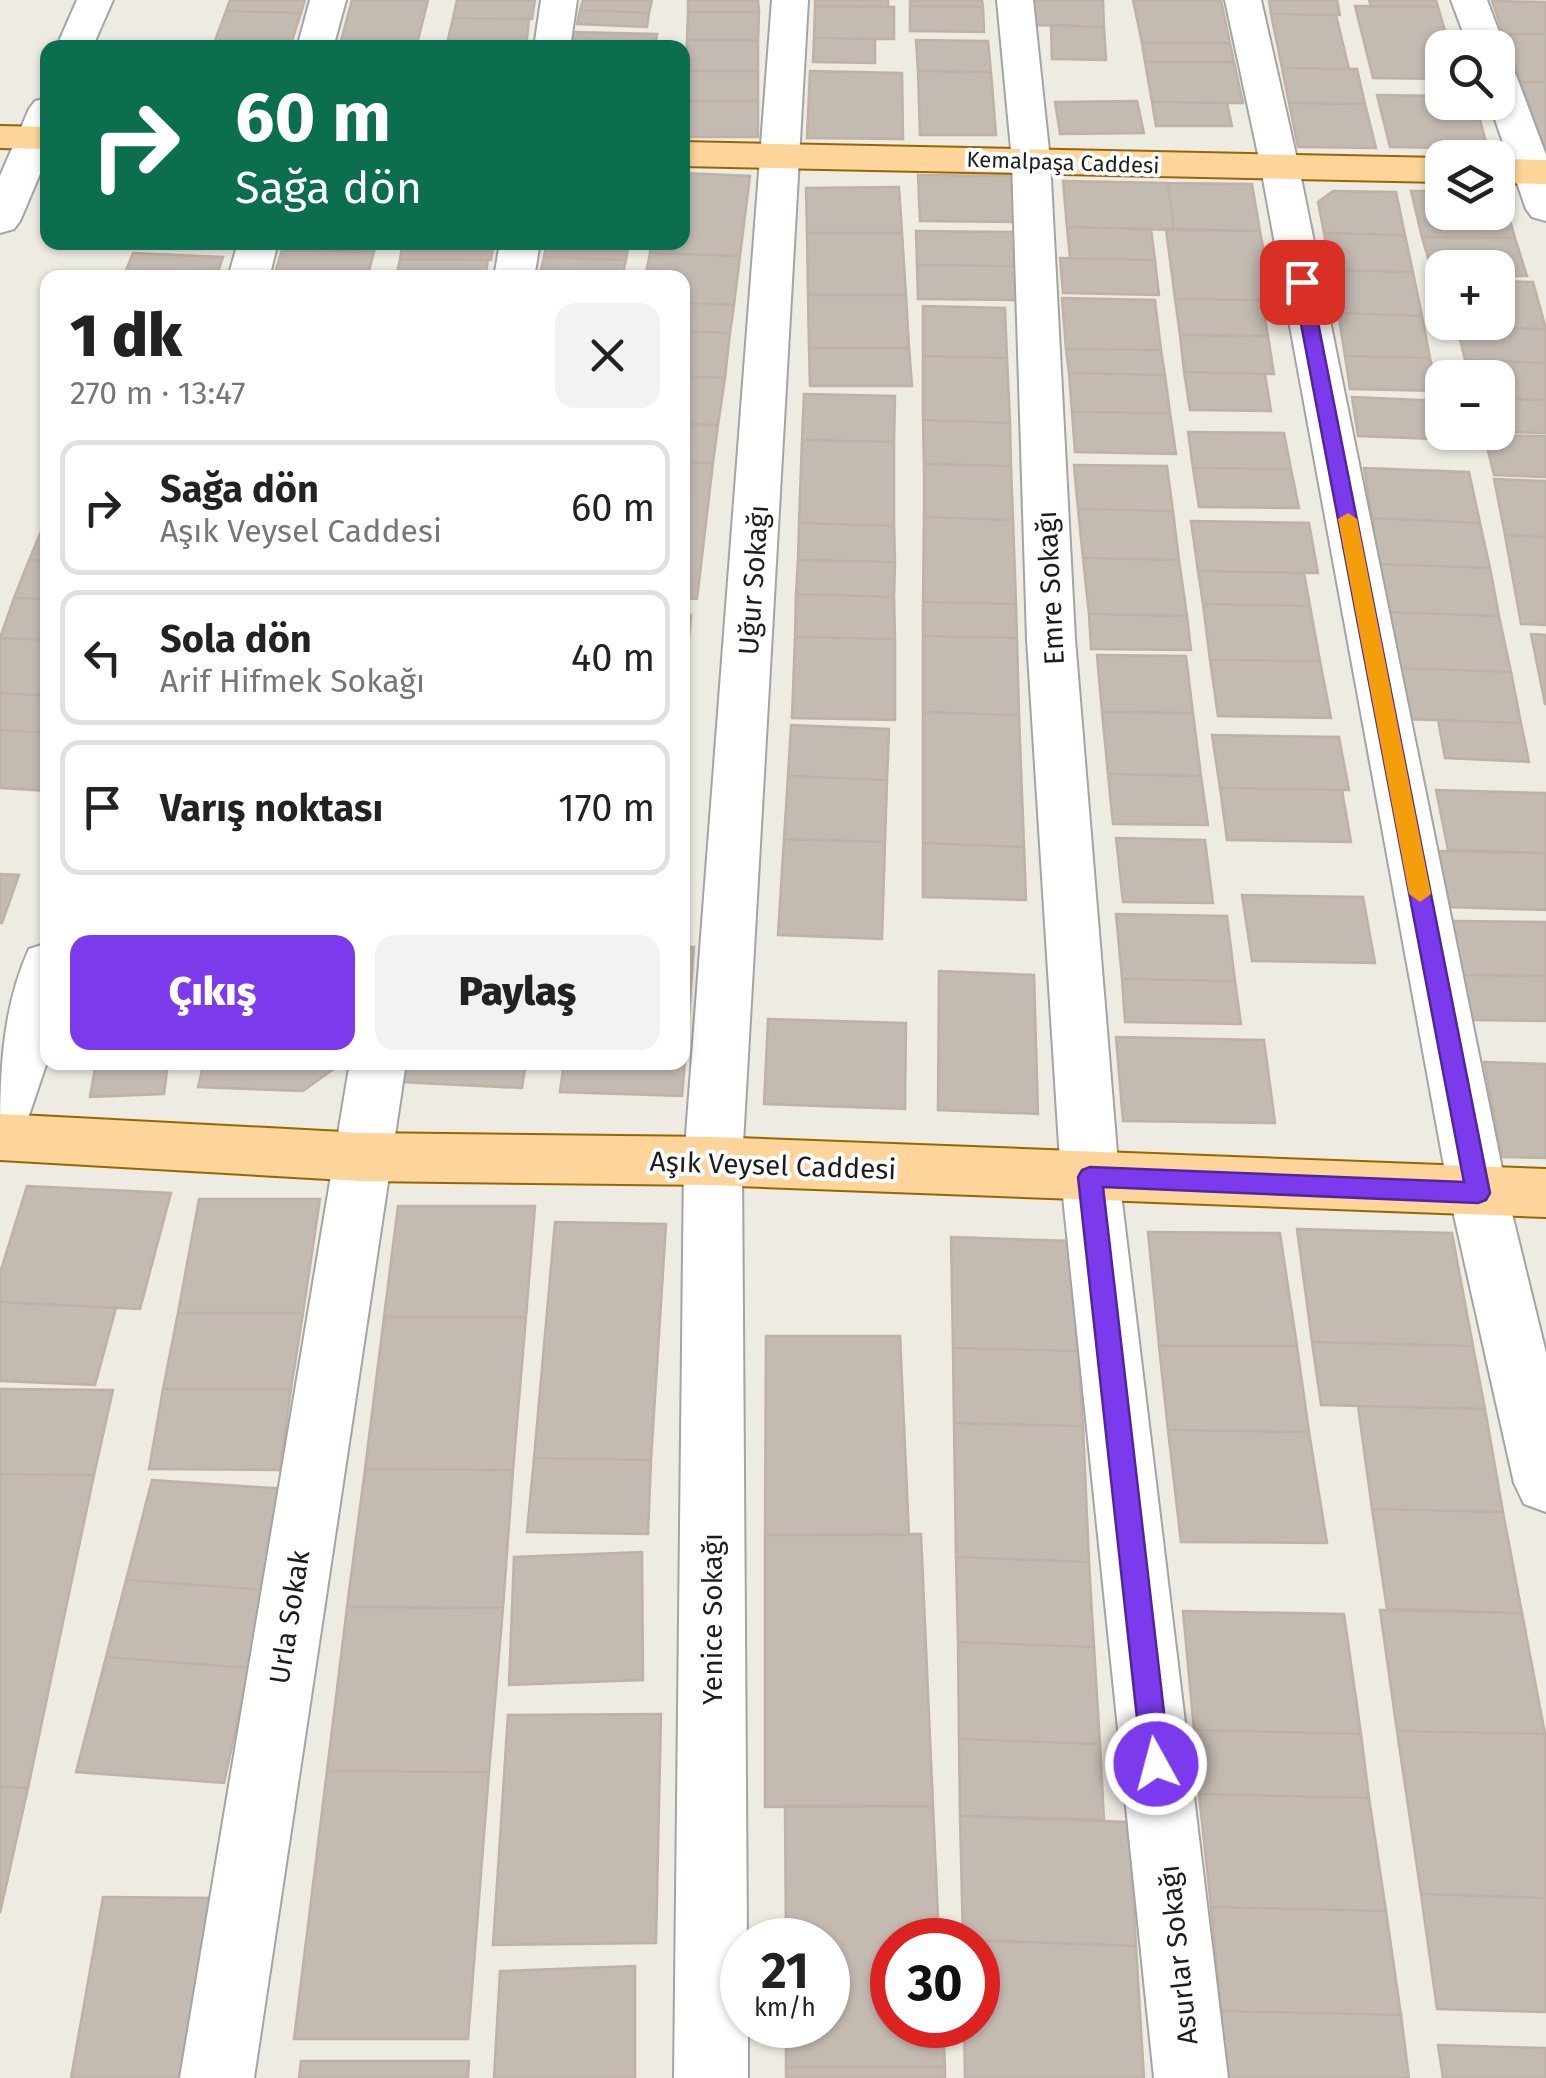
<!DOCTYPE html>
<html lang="tr">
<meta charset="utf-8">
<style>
:root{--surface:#fff;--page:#f2f2f2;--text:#222;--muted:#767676;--line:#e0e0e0;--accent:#7c3aed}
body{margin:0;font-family:"Fira Sans",sans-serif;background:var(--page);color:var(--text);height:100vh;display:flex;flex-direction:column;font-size:38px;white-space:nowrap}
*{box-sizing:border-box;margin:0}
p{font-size:32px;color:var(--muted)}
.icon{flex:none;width:55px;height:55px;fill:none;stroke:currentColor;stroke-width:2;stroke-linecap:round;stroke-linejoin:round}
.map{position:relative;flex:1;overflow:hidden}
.panel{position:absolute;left:40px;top:270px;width:650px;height:800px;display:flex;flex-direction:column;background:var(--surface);border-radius:20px;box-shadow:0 2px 8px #0004}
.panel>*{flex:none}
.top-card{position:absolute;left:40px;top:40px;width:650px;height:210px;border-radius:20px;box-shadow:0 2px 8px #0004;background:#0b6e4f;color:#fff;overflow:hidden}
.buttons{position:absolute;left:1425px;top:30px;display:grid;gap:20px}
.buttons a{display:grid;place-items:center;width:90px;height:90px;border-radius:20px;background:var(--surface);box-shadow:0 2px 8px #0004;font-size:50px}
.speed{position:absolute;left:720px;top:1918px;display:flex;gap:20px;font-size:50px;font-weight:700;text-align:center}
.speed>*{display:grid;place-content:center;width:130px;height:130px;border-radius:50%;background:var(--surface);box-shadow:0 2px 8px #0004;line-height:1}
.speed small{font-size:25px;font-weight:400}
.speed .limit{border:15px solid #d22;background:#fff;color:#111}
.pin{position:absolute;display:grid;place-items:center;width:85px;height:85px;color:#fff;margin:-42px;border-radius:20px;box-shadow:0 5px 15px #0006}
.me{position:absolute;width:110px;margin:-55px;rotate:353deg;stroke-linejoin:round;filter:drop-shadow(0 0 8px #0008)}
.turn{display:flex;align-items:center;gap:35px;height:210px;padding:0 30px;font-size:45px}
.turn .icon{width:130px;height:130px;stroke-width:2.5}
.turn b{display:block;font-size:70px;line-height:85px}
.round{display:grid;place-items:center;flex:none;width:105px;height:105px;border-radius:20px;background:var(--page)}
.head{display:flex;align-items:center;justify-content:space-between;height:170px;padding:0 30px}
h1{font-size:60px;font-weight:800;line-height:75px}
.action{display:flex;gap:20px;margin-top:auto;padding:20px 30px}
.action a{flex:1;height:115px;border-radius:20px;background:var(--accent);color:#fff;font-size:40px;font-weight:800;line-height:115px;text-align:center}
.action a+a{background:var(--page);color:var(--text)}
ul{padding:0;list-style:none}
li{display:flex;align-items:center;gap:30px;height:135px;margin:0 20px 15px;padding:0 10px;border:5px solid var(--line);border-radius:20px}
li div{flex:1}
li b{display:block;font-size:38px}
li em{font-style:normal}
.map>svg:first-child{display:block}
.building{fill:#c3bab2;stroke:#c0b1a5;stroke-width:2.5}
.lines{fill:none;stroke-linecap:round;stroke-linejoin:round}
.minor-casing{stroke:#a4a4a4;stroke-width:4}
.major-casing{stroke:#966700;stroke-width:4}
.minor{fill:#fff;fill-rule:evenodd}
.major{fill:#fdd499;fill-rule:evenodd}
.route{fill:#7c3aed;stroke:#51269a;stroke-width:2.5}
.slow{fill:#f59e0b}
.labels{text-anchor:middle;stroke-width:8;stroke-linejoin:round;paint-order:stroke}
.far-street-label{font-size:22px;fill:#1d1d1d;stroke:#fff}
.street-label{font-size:28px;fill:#1d1d1d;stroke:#fff}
</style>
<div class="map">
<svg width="1546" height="2078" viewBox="0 0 1546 2078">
<rect width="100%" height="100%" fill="#eeebe2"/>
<path class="building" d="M 230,0 L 305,0 L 301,13 L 226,11 Z
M 352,0 L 428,0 L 416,48 L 339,48 Z
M 457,0 L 535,0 L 532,19 L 453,18 Z
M 583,0 L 652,0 L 649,13 L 580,10 Z
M 688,0 L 758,0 L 759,12 L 688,12 Z
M 815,0 L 888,0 L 888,7 L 815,6 Z
M 910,0 L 982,0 L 983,7 L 910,6 Z
M 1029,0 L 1103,0 L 1104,27 L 1029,25 Z
M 1133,0 L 1221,0 L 1230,43 L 1142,43 Z
M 1269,0 L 1337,0 L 1340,15 L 1271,14 Z
M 1369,0 L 1436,0 L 1438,7 L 1371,6 Z
M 1492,1 L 1546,2 L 1546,34 L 1503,34 Z
M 815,6 L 894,7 L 894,39 L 814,38 Z
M 910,6 L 983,7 L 984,32 L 910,31 Z
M 1355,6 L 1438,7 L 1450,48 L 1442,48 L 1442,79 L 1373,78 Z
M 580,10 L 649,13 L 647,27 L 577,24 Z
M 226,11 L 301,13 L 290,47 L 213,46 Z
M 688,12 L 759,12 L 758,40 L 687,40 Z
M 1271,14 L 1336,15 L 1349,69 L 1282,68 Z
M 453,18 L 529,19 L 526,48 L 446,48 Z
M 1051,25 L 1104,27 L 1106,60 L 1052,59 Z
M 572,32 L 657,34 L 655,48 L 569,48 Z
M 1503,34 L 1546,34 L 1546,82 L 1521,82 Z
M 814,38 L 875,39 L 875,63 L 813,62 Z
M 687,40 L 758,40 L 758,71 L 686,71 Z
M 916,40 L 988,41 L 991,72 L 918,71 Z
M 1142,43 L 1230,43 L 1234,62 L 1145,62 Z
M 1145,62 L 1234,62 L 1243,103 L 1152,102 Z
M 1282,68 L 1357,69 L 1365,104 L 1289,103 Z
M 686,71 L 758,71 L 758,101 L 685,101 Z
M 810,71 L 902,73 L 903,139 L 807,138 Z
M 918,71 L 991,72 L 996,135 L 920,135 Z
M 1521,82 L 1546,82 L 1546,150 L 1545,150 Z
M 1377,95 L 1442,96 L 1442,102 L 1475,102 L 1488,149 L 1390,147 Z
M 682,101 L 758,101 L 758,137 L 682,137 Z
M 1137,101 L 1144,133 L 1060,134 L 1055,102 Z
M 1152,102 L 1227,103 L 1232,126 L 1156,126 Z
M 1289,103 L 1365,104 L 1376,148 L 1298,147 Z
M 682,173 L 750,176 L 740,256 L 650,253 L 651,242 L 682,242 Z
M 918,175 L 1011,176 L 1014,222 L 920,221 Z
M 1063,181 L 1168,183 L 1174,230 L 1067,227 Z
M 1168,183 L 1252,184 L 1260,231 L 1174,230 Z
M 899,187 L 902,233 L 807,233 L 806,188 Z
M 1333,191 L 1396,192 L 1405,235 L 1324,233 L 1318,202 Z
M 1411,191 L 1442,191 L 1442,212 L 1498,212 L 1498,192 L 1502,192 L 1515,238 L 1422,237 Z
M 1067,227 L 1151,229 L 1155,260 L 1070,258 Z
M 1166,229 L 1260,231 L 1273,300 L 1175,299 Z
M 916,231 L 1014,232 L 1016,266 L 917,265 Z
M 807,233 L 902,233 L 906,295 L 808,295 Z
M 1324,233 L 1405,235 L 1413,272 L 1330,270 Z
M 1422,237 L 1515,238 L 1527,276 L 1498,276 L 1498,268 L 1442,268 L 1442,275 L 1433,275 Z
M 284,242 L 376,242 L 374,252 L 282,250 Z
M 403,242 L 494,242 L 491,260 L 400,259 Z
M 547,242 L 629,242 L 626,260 L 544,257 Z
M 282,250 L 374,252 L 367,278 L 274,276 Z
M 133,253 L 223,257 L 216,278 L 123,278 Z
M 650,253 L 740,256 L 734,305 L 682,303 L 682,278 L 645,278 Z
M 544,257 L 626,260 L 622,278 L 539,278 Z
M 1060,258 L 1155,260 L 1159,295 L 1063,293 Z
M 400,259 L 488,260 L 485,278 L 396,278 Z
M 917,265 L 1016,266 L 1019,300 L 918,299 Z
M 1330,270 L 1413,272 L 1422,316 L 1338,313 Z
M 1498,281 L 1533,282 L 1546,329 L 1457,327 L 1456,322 L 1498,322 Z
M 808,295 L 906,295 L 909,348 L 809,348 Z
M 1062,298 L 1155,300 L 1161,350 L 1066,349 Z
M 1175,299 L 1262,300 L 1268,336 L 1180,335 Z
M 682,303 L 734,305 L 730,333 L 682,331 Z
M 923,306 L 1005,308 L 1007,358 L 923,356 Z
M 1338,313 L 1422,316 L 1430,358 L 1345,356 Z
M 1457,327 L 1546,329 L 1546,363 L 1465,360 Z
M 682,331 L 730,333 L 725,378 L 682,376 Z
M 1180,335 L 1268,336 L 1274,374 L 1184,372 Z
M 809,348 L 909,348 L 912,386 L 810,386 Z
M 1066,349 L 1161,350 L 1165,375 L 1069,373 Z
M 923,356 L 1007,358 L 1010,423 L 923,420 Z
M 1345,356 L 1430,358 L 1438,391 L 1350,389 Z
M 1465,360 L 1546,363 L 1546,400 L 1498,399 L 1498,378 L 1468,378 Z
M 1184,372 L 1265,374 L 1271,411 L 1190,410 Z
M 1069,373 L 1165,375 L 1170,413 L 1072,412 Z
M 682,376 L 725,378 L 718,425 L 682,424 Z
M 804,394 L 895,396 L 894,442 L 802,440 Z
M 1352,397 L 1442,401 L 1442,432 L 1457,432 L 1459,440 L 1358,436 Z
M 1498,399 L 1546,400 L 1546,433 L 1498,432 Z
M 1072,412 L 1170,413 L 1176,454 L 1075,452 Z
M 923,420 L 1010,423 L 1011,466 L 924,464 Z
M 682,424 L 718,425 L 713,463 L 682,462 Z
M 1188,432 L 1284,433 L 1291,469 L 1193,468 Z
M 1484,435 L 1546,436 L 1546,477 L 1494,475 Z
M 802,440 L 894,442 L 894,526 L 799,523 Z
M 682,462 L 713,463 L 697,599 L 682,598 Z
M 924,464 L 1011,466 L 1013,520 L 924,517 Z
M 1074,465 L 1167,466 L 1173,511 L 1078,509 Z
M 1193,468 L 1291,469 L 1299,508 L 1199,507 Z
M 1364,468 L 1469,472 L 1480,523 L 1372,518 Z
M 1494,479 L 1546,481 L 1546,537 L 1505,535 Z
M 1078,509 L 1173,511 L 1179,560 L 1083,558 Z
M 48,515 L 48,561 L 29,560 Z
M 924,517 L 1013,520 L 1016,604 L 923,602 Z
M 1372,518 L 1480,523 L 1490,568 L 1379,564 Z
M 1191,521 L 1309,523 L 1318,573 L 1198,571 Z
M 799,523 L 894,526 L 895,562 L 798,560 Z
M 1505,535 L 1546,537 L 1546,625 L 1521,624 Z
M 1083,558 L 1179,560 L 1187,616 L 1089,614 Z
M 29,560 L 48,561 L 48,599 L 14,598 Z
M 798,560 L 895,562 L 894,597 L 796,594 Z
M 1379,564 L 1490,568 L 1499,616 L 1386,612 Z
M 1198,571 L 1304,573 L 1310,606 L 1203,604 Z
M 796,594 L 894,597 L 895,639 L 795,637 Z
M 14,598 L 48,599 L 48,640 L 0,638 Z
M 923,602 L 1016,604 L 1017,638 L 923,636 Z
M 1203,604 L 1310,606 L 1320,661 L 1210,660 Z
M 1386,612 L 1499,616 L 1511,672 L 1396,668 Z
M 1089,614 L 1187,616 L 1191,650 L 1091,649 Z
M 682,615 L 691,615 L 686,673 L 682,673 Z
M 1531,634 L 1546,635 L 1546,704 L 1545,704 Z
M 923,636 L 1017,638 L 1019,715 L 923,712 Z
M 795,637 L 895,639 L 895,720 L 792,718 Z
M 0,638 L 48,640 L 48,696 L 0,693 Z
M 1097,655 L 1186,656 L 1193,713 L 1102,712 Z
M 1210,660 L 1320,661 L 1331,718 L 1218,716 Z
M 1396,668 L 1511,672 L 1521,723 L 1404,719 Z
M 0,693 L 48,696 L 48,733 L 0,730 Z
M 923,712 L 1019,715 L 1024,847 L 923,843 Z
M 1102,712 L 1193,713 L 1201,776 L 1108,774 Z
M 1438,720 L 1521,723 L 1529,762 L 1445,758 Z
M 791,725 L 889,729 L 887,780 L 788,776 Z
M 0,730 L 48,733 L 48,791 L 0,788 Z
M 1212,735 L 1339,737 L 1349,790 L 1220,788 Z
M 1108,774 L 1201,776 L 1208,825 L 1113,824 Z
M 788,776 L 887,780 L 885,842 L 784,839 Z
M 1220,788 L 1342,790 L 1351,842 L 1227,840 Z
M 1436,790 L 1546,793 L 1546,853 L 1448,850 Z
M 1116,838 L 1205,840 L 1213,903 L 1123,902 Z
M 784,839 L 885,842 L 882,939 L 778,935 Z
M 923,843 L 1024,847 L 1026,900 L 923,897 Z
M 1438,851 L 1545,853 L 1546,910 L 1449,907 Z
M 0,874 L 19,875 L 2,923 L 0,923 Z
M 1242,895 L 1363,897 L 1375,963 L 1252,961 Z
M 1116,914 L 1227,916 L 1235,981 L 1122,979 Z
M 1452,921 L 1546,922 L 1546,976 L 1463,975 Z
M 682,947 L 694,947 L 689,1014 L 682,1014 Z
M 939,971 L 1034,975 L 1038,1114 L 938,1110 Z
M 1463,975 L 1546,976 L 1546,1021 L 1472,1020 Z
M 1122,979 L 1235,981 L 1241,1024 L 1125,1022 Z
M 682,1014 L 689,1014 L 682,1096 L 560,1092 L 564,1062 L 682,1062 Z
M 768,1019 L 906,1023 L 905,1109 L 764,1104 Z
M 1116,1037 L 1264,1040 L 1275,1123 L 1123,1121 Z
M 96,1062 L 168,1062 L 164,1094 L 90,1097 Z
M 204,1062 L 336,1062 L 335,1068 L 303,1091 L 198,1087 Z
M 405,1062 L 526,1062 L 522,1088 L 401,1082 Z
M 1484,1062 L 1546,1064 L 1546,1158 L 1502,1157 Z
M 27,1186 L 171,1193 L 140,1309 L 0,1302 L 0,1273 Z
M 199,1199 L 320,1199 L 303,1313 L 178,1313 Z
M 398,1206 L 535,1206 L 526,1317 L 384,1317 Z
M 555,1222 L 666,1224 L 651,1460 L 534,1458 Z
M 1297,1229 L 1452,1233 L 1473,1346 L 1312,1342 Z
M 1148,1232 L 1280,1233 L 1297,1346 L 1159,1346 Z
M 951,1237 L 1072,1241 L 1078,1351 L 953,1348 Z
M 0,1302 L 116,1308 L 95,1385 L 0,1381 Z
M 178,1313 L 303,1313 L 291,1389 L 163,1389 Z
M 384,1317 L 526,1317 L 513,1470 L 365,1469 Z
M 766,1336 L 900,1336 L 909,1535 L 765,1535 Z
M 1312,1342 L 1473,1346 L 1485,1409 L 1321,1405 Z
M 1159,1346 L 1297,1346 L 1309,1432 L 1168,1430 Z
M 953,1348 L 1078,1351 L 1083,1426 L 954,1423 Z
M 0,1389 L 113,1390 L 94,1475 L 0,1474 Z
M 163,1389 L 291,1389 L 280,1470 L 149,1469 Z
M 1358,1406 L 1485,1409 L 1503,1512 L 1372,1509 Z
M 954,1423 L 1083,1426 L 1089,1562 L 956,1557 Z
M 1168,1430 L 1309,1432 L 1327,1543 L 1181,1542 Z
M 534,1458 L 651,1460 L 648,1534 L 527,1532 Z
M 365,1469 L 513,1470 L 503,1608 L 347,1607 Z
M 0,1474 L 94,1475 L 28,1788 L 0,1787 Z
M 152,1480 L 288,1489 L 266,1590 L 126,1580 Z
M 1372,1509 L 1503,1512 L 1522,1613 L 1387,1609 Z
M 921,1534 L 933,1806 L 765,1807 L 765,1535 Z
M 642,1552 L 643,1680 L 509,1685 L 514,1557 Z
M 956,1557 L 1089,1562 L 1094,1647 L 958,1642 Z
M 126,1580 L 266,1590 L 249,1668 L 106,1657 Z
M 347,1607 L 503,1608 L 489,1772 L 327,1771 Z
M 1380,1610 L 1522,1613 L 1545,1734 L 1397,1731 Z
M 1183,1611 L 1344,1614 L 1361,1734 L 1194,1730 Z
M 958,1642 L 1094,1647 L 1100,1744 L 959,1739 Z
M 106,1657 L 249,1668 L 224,1783 L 76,1772 Z
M 661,1714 L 656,1943 L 493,1945 L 508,1715 Z
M 1194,1730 L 1361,1734 L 1369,1798 L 1199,1794 Z
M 1397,1731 L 1545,1734 L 1546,1898 L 1421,1894 Z
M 959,1739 L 1100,1744 L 1104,1820 L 960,1816 Z
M 327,1771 L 489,1772 L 468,2039 L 294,2039 Z
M 0,1787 L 28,1788 L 0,1913 Z
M 1199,1794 L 1369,1798 L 1386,1911 L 1211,1907 Z
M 785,1806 L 933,1806 L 939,1940 L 892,1940 L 892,2025 L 943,2025 L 945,2067 L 786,2067 L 786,2025 L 828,2025 L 828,1940 L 786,1940 Z
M 960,1816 L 1129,1822 L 1136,1946 L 963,1940 Z
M 1421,1894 L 1546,1898 L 1546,2012 L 1437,2009 Z
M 103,1897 L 217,1898 L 189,2078 L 71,2078 Z
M 1211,1907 L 1386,1911 L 1401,2015 L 1221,2011 Z
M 978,1940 L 1136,1946 L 1144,2078 L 965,2078 L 964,2025 L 978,2025 Z
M 635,1966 L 635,2078 L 494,2078 L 500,1971 Z
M 1221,2011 L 1401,2015 L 1409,2078 L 1227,2078 Z
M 1438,2045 L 1546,2048 L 1546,2078 L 1443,2078 Z
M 301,2061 L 469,2061 L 468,2078 L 299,2078 Z
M 786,2067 L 945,2067 L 945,2078 L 786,2078 Z"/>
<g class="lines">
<defs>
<path id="minor" d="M 77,0 L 113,0 L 92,48 L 56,48 Z
M 310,0 L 346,0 L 333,48 L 297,48 Z
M 541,0 L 577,0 L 570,48 L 534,48 Z
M 772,0 L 808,0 L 742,1161 L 747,1940 L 742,1940 L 742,2025 L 748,2025 L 748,2078 L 674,2078 L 684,1161 Z
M 997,0 L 1033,0 L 1050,160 L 1075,639 L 1119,1177 L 1228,2078 L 1154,2078 L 1061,1177 L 1027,639 L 1012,160 Z
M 1225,0 L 1261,0 L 1299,168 L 1507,1193 L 1546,1353 L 1546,1512 L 1524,1504 L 1514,1483 L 1449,1193 L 1261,168 Z
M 1451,0 L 1487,0 L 1505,48 L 1500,56 L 1498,48 L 1469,48 Z
M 1498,64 L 1511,67 L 1516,75 L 1546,155 L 1546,221 L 1532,217 L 1526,209 L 1489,102 L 1498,102 Z
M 48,98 L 48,155 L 20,221 L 14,229 L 0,233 L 0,176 L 29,109 L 35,101 Z
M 238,242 L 278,242 L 269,278 L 228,278 Z
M 500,242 L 540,242 L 534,278 L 494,278 Z
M 48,943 L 48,1059 L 20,1142 L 0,1149 C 0,1080 0,1013 29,949 Z
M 350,1062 L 406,1062 L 254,2078 L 180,2078 Z"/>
<path id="major" d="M 0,126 L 48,127 L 48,149 L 0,148 Z
M 682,142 L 1442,158 L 1442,182 L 682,166 Z
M 1498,159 L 1546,160 L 1546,184 L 1498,183 Z
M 0,1114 L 362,1133 L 713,1137 L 1546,1169 L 1546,1217 L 713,1185 L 362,1181 L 0,1160 Z"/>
</defs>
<use href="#minor" class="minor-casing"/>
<use href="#major" class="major-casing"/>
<use href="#minor" class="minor"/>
<use href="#major" class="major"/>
</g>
<path class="route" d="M 1302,277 L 1310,282 L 1490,1193 L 1486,1200 L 1478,1203 L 1103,1187 L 1170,1764 L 1166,1774 L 1156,1779 L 1146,1774 L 1142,1764 L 1078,1177 L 1082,1170 L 1090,1167 L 1464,1182 L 1293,282 Z"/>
<path class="slow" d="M 1348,513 L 1357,519 L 1431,894 L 1420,902 L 1409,894 L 1338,519 Z"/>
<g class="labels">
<g class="far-street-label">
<text transform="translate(1063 162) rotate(2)" y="8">Kemalpaşa Caddesi</text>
</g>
<g class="street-label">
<text transform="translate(753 580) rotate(-86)" y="10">Uğur Sokağı</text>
<text transform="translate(1050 588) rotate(-93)" y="10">Emre Sokağı</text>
<text transform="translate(773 1165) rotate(2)" y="10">Aşık Veysel Caddesi</text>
<text transform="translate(289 1617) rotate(-81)" y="10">Urla Sokak</text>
<text transform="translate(712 1619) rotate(-90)" y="10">Yenice Sokağı</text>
<text transform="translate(1178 1955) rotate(-96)" y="10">Asurlar Sokağı</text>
</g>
</g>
</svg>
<div class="buttons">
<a><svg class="icon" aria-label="search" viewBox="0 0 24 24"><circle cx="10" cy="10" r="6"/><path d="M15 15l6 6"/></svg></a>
<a><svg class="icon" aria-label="layers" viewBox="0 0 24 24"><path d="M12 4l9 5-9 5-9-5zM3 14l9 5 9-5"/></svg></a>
<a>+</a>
<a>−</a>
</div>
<div class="speed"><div>21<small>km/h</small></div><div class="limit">30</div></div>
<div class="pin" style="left:1302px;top:282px;background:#d93025"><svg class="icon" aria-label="arrive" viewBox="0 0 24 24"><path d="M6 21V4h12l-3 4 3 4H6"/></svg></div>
<svg class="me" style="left:1156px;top:1764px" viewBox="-20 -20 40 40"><circle r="17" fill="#7c3aed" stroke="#fff" stroke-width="3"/><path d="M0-11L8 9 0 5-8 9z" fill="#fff"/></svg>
<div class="top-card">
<div class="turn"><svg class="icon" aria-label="right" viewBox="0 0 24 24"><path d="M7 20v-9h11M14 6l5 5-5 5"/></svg><div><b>60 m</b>Sağa dön</div></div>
</div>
<section class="panel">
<div class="head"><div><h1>1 dk</h1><p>270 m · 13:47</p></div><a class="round"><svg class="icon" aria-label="close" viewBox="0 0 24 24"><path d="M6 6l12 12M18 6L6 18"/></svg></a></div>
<ul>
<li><svg class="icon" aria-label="right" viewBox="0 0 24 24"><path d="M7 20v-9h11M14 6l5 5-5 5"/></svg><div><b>Sağa dön</b><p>Aşık Veysel Caddesi</p></div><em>60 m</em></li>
<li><svg class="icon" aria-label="left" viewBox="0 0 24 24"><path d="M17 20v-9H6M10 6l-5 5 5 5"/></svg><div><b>Sola dön</b><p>Arif Hifmek Sokağı</p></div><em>40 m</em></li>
<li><svg class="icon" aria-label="arrive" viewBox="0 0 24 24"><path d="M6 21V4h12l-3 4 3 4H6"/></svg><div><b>Varış noktası</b></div><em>170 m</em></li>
</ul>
<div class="action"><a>Çıkış</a><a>Paylaş</a></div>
</section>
</div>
